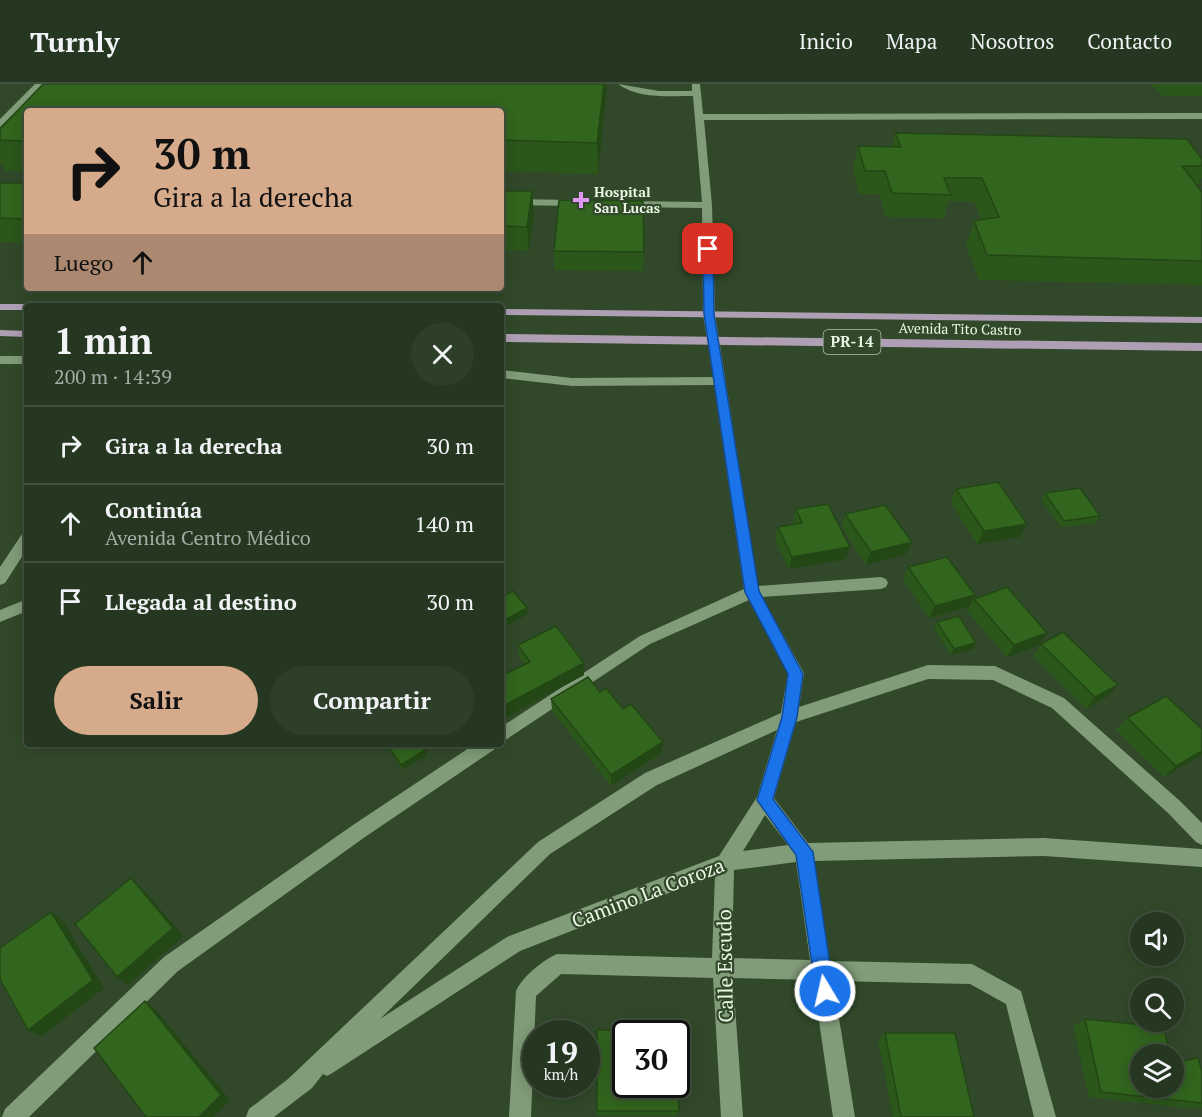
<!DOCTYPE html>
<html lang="es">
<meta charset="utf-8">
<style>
:root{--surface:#253720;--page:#2d3f29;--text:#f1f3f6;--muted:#a3aca5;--line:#42513e;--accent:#d6ab8b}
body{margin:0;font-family:"PT Serif",serif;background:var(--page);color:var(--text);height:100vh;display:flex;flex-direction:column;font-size:22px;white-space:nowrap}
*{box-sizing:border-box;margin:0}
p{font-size:20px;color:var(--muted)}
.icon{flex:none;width:33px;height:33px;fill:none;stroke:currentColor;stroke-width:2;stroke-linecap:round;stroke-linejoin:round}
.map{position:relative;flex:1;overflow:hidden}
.side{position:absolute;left:24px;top:219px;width:480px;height:444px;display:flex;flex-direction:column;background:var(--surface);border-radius:6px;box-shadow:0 3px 15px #0003,0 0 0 2px var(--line)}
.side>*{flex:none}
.guide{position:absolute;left:24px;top:24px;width:480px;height:183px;border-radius:6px;box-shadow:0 3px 15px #0003,0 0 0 2px var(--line);background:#d6ab8b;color:#111;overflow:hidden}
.controls{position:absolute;left:1130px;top:828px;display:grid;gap:12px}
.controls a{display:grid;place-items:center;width:54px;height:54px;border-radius:50%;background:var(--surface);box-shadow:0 3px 15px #0003,0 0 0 2px var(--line);font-size:30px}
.speed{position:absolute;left:522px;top:936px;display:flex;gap:12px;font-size:30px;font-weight:700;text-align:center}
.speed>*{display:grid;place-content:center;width:78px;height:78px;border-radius:50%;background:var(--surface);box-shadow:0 3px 15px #0003,0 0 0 2px var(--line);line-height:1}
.speed small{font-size:15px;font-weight:400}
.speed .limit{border:3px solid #111;border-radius:9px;background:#fff;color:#111}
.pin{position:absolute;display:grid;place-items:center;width:51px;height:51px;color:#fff;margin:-26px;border-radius:12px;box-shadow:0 3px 9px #0006}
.me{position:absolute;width:66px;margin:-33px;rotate:351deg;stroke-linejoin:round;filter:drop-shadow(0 0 4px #0008)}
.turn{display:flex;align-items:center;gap:21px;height:126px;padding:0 30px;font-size:27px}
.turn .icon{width:78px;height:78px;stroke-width:2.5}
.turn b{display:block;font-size:42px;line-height:51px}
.then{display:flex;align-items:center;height:57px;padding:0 30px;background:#0003;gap:12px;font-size:22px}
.round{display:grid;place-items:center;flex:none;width:63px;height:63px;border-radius:32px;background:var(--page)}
.head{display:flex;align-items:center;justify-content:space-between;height:102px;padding:0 30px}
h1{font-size:36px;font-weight:800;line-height:45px}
.action{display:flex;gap:12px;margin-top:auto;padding:12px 30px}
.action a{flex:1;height:69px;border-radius:36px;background:var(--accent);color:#111;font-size:24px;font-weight:800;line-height:69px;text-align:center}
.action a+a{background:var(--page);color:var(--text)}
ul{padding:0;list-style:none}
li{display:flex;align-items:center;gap:18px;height:78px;padding:0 30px;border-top:2px solid var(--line)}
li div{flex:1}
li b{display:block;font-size:22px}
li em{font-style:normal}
header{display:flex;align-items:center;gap:36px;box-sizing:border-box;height:84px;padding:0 30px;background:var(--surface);border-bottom:2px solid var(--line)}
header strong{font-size:28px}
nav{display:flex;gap:33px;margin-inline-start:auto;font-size:21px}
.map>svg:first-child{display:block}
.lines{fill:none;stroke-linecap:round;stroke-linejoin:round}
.minor{fill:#819c79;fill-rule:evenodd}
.major{fill:#af9fb4;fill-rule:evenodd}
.wall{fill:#2b571a}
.shaded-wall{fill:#234715}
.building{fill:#32651e;stroke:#234715;stroke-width:1.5}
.route{fill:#1a73e8;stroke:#114b97;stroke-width:1.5}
.poi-dot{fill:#de98f3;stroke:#31492a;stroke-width:2}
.labels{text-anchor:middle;stroke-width:4.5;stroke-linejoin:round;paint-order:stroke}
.far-poi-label{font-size:14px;font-weight:bold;fill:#e9f7e4;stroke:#31492a;text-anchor:start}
.far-street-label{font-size:14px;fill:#e9f7e4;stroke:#31492a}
.shield{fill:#31492a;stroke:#b2c3ac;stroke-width:1.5}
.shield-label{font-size:15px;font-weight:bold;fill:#e9f7e4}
.near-street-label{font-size:20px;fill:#e9f7e4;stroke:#31492a}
</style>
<header>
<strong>Turnly</strong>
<nav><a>Inicio</a><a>Mapa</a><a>Nosotros</a><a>Contacto</a></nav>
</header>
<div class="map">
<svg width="1202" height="1033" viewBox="0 0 1202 1033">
<rect width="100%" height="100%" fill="#31492a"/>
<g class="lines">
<path class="minor" d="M 35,0 L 44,0 L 0,43 L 0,35 Z
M 618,0 L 659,7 L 692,7 L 692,0 L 700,0 L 703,30 L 1202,29 L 1202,35 L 704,36 L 712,121 L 715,230 L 758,502 L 881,493 L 886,495 L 888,499 L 886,503 L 881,505 L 762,513 L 804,589 L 799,623 L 928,581 L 995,582 L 1064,614 L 1180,717 L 1202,739 L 1202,761 L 1196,758 L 1168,729 L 1052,624 L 993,596 L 928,595 L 796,638 L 774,714 L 808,759 L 1044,754 L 1202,765 L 1202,783 L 1044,772 L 814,777 L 830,877 L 972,880 L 1021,907 L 1056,1033 L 1034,1033 L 1006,920 L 970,900 L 833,897 L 855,1033 L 833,1033 L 813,896 L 733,894 L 743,1033 L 721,1033 L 713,894 L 561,890 L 536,912 L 531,1033 L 509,1033 L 516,907 C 522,893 543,876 557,870 L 712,874 L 715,791 L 520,867 L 334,988 L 327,992 L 323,990 L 312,1004 L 274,1033 L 246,1033 L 249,1025 L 288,995 L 538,758 L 645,689 L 781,629 L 788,589 L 749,516 L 650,560 L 501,659 L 501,643 L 640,552 L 744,505 L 714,301 L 572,302 L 501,294 L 501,286 L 572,294 L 713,293 L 703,230 L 702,124 L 623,123 L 618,120 L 623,117 L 702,118 L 693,12 C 669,12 638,15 618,0 ZM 777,646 L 757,713 L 719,772 L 507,853 L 380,935 L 550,770 L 657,701 ZM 765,731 L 788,761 L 743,767 ZM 796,778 L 810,876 L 732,874 L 734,786 Z
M 501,115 L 578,116 L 583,119 L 578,122 L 501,121 Z
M 0,272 L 27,272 L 27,280 L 0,280 Z
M 27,449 L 27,465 L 5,499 L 0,501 L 0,483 L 22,450 Z
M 27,515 L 27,527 L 0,538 L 0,526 Z
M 475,660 L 497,660 L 495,665 L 365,753 L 178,887 L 29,1033 L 2,1033 L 5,1025 L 164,873 L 353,741 Z"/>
<path class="major" d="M 0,220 L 27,220 L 32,222 L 27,222 L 27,226 L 0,226 Z
M 501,225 L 1202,233 L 1202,239 L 501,231 Z
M 0,246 L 27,247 L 27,253 L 0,252 Z
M 501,250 L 1202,259 L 1202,267 L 501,258 Z"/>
</g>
<path class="wall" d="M 43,0 L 607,0 L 598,90 L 501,87 L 501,27 L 27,27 L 27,87 L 5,87 L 0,78 L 0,45 Z
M 1151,0 L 1202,0 L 1202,12 L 1163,12 Z
M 895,49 L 1202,75 L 1202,94 L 1197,102 L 1202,108 L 1202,201 L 979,196 L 966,161 L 974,137 L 982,136 L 974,118 L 949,117 L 944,134 L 886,133 L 879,110 L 859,110 L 853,85 L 858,62 L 892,63 Z
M 0,99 L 27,99 L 27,159 L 0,158 Z
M 501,107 L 532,107 L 534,131 L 529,167 L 501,166 Z
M 554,167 L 644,168 L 643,187 L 555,186 Z
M 956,405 L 1027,440 L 1020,453 L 977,460 L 951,418 Z
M 1045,409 L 1100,432 L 1096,439 L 1061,443 L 1041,415 Z
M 796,425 L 850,463 L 846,475 L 789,485 L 775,456 L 778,443 L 794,441 L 793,438 Z
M 845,430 L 912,458 L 906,470 L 866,481 L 842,443 Z
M 908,483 L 975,511 L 968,523 L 929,534 L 903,495 Z
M 501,513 L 528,530 L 508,541 L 501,533 Z
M 974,515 L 1039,561 L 1007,573 L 967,527 Z
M 937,538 L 973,565 L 951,571 L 934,544 Z
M 1041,560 L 1108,612 L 1086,625 L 1033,572 Z
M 518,561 L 584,579 L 584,591 L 501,636 L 501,592 L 524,580 L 519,573 Z
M 600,608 L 623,625 L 663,658 L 662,669 L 611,702 L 552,626 L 551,615 Z
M 1127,634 L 1202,645 L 1202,671 L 1164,693 L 1116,646 Z
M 385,660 L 420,660 L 425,666 L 426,672 L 403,686 Z
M 1085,935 L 1140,970 L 1202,988 L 1202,1023 L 1196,1025 L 1089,1013 L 1073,942 Z
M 597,946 L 679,1027 L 677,1032 L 597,1032 Z
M 885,949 L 974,1033 L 893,1033 L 878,956 Z"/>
<path class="shaded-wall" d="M 604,0 L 607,0 L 598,90 L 597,59 Z
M 532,107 L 534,131 L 529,167 L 527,143 Z
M 1027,440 L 1020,453 L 977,460 L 984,447 Z
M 912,458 L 906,470 L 866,481 L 871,468 Z
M 850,463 L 846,475 L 789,485 L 792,473 Z
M 975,511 L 968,523 L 929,534 L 935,522 Z
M 527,524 L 528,530 L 508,541 L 507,535 Z
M 1047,549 L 1039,561 L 1007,573 L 1014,561 Z
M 976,559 L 973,565 L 951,571 L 954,565 Z
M 584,579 L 584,591 L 501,636 L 501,623 Z
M 1118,601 L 1108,612 L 1086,625 L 1095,613 Z
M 663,658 L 662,669 L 611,702 L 611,691 Z
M 425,666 L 426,672 L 403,686 L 401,681 Z
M 1202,667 L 1202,671 L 1164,693 L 1176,682 Z
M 131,794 L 141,803 L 183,852 L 128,901 L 117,893 Z
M 51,828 L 63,837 L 104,904 L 42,952 L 28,946 Z
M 145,917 L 155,925 L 230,1016 L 214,1033 L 199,1033 Z"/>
<path class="building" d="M 43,0 L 604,0 L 597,59 L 501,56 L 501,27 L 27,27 L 27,57 L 0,56 L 0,45 Z
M 895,49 L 1187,55 L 1202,75 L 1202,82 L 1182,82 L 1202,108 L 1202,177 L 987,171 L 974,137 L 999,133 L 982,94 L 944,94 L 951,111 L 892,109 L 885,87 L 865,87 L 858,62 L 901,63 Z
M 0,99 L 27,99 L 27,135 L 0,134 Z
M 501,107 L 532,107 L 527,143 L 501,142 Z
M 559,116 L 643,117 L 644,168 L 554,167 Z
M 998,398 L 1027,440 L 984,447 L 956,405 Z
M 1080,404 L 1100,432 L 1064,437 L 1045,409 Z
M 828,420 L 850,463 L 792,473 L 778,443 L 802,439 L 796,425 Z
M 885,421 L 912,458 L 871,468 L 845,430 Z
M 947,473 L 975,511 L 935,522 L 908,483 Z
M 1007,503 L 1047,549 L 1014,561 L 974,515 Z
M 513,507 L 527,524 L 507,535 L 501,527 L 501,513 Z
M 959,532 L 976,559 L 954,565 L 937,538 Z
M 556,542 L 584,579 L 501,623 L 501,592 L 530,578 L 518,561 Z
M 1063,548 L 1118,601 L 1095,613 L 1041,560 Z
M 588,593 L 600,608 L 606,604 L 623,625 L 631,620 L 663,658 L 611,691 L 551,615 Z
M 1166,612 L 1202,645 L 1202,667 L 1176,682 L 1127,634 Z
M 387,660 L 420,660 L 425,666 L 401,681 Z
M 131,794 L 173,844 L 117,893 L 75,840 Z
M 51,828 L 93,896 L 28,946 L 0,895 L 0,864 Z
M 145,917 L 221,1011 L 199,1033 L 146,1033 L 94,964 Z
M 1085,935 L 1163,943 L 1170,970 L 1140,970 L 1140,1004 L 1173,1004 L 1173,979 L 1198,974 L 1202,988 L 1202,1019 L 1101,1008 Z
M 597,946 L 675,946 L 676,950 L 626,950 L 626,1000 L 676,1000 L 676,967 L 679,1027 L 597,1027 Z
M 885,949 L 955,949 L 974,1033 L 901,1033 Z"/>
<path class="route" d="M 708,162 L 713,165 L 714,230 L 759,507 L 803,590 L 797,633 L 773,715 L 813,768 L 834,907 L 832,914 L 825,916 L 819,914 L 816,907 L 796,771 L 757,716 L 782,633 L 788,590 L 745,508 L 704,230 L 703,165 Z"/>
<path class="poi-dot" d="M578 107h6v6h6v6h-6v6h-6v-6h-6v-6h6z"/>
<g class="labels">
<g class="far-poi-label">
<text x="594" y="113">Hospital<tspan x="594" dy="16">San Lucas</tspan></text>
</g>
<g class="far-street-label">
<text transform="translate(960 245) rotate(1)" y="5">Avenida Tito Castro</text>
</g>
<rect class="shield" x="823.5" y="246" width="57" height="24" rx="4.5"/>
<g class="shield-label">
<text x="852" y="263">PR-14</text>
</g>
<g class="near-street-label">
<text transform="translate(648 809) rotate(-21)" y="7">Camino La Coroza</text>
<text transform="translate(725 882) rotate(-91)" y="7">Calle Escudo</text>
</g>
</g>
</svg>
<div class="controls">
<a><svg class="icon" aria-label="sound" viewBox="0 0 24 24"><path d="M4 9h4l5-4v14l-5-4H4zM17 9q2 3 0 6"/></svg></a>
<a><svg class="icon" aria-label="search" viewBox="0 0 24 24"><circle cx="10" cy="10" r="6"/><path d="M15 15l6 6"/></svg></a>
<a><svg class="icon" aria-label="layers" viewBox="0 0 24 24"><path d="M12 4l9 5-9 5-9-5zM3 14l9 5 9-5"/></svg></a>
</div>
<div class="speed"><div>19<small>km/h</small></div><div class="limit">30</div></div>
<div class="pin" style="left:708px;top:165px;background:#d93025"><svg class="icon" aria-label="arrive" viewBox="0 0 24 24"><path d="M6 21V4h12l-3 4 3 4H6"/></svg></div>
<svg class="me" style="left:825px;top:907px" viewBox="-20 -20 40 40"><circle r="17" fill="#1a73e8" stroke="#fff" stroke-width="3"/><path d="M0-11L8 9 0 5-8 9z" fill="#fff"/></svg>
<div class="guide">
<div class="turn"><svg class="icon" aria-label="right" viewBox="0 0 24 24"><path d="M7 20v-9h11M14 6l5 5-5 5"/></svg><div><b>30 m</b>Gira a la derecha</div></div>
<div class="then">Luego<svg class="icon" aria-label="ahead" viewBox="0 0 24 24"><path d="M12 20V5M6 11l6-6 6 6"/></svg></div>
</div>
<section class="side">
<div class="head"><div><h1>1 min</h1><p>200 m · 14:39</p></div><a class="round"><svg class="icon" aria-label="close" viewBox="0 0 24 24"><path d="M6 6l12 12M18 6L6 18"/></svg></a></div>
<ul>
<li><svg class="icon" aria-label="right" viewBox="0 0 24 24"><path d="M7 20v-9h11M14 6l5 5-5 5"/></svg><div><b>Gira a la derecha</b></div><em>30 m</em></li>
<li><svg class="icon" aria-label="ahead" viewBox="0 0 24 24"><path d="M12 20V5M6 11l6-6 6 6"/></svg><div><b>Continúa</b><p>Avenida Centro Médico</p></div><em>140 m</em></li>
<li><svg class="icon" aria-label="arrive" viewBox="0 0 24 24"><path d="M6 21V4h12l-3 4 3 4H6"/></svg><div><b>Llegada al destino</b></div><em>30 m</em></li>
</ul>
<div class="action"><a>Salir</a><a>Compartir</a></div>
</section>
</div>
